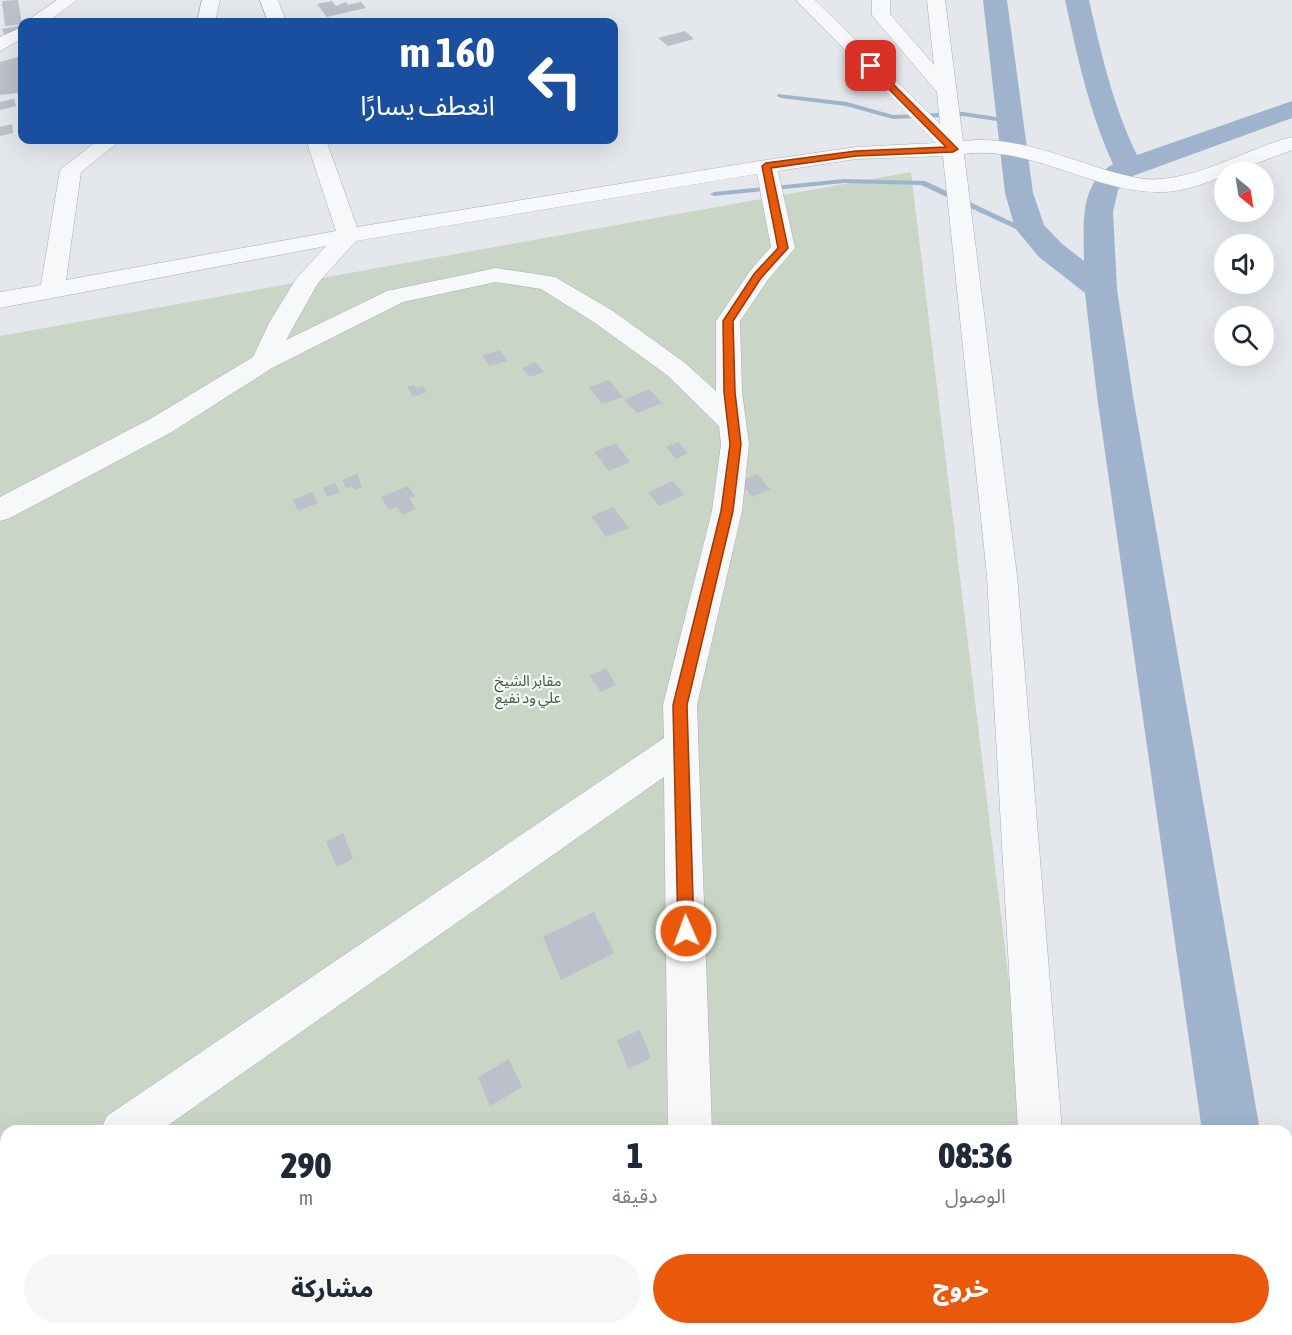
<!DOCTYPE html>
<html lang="ar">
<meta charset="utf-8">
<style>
:root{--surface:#fff;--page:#f6f6f7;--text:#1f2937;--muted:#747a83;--accent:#ea580c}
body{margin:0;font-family:"Asap Condensed","Noto Sans Arabic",sans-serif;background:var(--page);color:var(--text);direction:rtl;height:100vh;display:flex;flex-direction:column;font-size:22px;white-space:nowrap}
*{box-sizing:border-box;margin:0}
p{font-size:20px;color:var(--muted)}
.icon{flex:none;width:33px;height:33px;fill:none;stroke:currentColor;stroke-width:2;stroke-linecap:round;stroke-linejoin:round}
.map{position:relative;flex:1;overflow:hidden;direction:ltr}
.side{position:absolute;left:0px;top:1125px;width:1293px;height:210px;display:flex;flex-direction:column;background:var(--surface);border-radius:18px 18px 0 0;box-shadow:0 6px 24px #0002;direction:rtl}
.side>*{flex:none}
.top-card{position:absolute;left:18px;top:18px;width:600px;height:126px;border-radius:12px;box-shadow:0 6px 24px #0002;direction:rtl;background:#1a4fa0;color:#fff;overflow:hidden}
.needle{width:39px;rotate:150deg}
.buttons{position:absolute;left:1214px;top:162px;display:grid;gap:12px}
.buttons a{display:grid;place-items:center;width:60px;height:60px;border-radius:50%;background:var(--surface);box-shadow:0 6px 24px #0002;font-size:30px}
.pin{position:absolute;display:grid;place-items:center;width:51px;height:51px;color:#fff;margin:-26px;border-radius:12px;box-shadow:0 3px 9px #0006}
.me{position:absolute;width:66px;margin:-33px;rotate:358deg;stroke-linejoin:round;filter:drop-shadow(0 0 4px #0008)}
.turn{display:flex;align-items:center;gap:21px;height:126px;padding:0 24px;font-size:27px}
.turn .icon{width:78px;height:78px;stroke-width:2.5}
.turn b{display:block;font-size:42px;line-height:51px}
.eta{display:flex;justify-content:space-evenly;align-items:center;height:102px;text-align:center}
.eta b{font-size:36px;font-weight:800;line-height:42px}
.primary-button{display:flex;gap:12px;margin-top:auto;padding:12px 24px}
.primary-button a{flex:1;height:69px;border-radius:36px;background:var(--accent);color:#fff;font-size:24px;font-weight:800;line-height:69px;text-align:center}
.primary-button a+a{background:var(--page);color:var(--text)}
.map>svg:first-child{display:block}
.green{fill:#c9d6c5}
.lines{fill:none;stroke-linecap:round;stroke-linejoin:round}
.stream{fill:#9fb4cc;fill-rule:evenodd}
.canal{fill:#9fb4cc;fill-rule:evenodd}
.building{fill:#bbc0ca}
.minor-casing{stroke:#a9aeb7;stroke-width:1}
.minor{fill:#f7f8fa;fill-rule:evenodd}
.route{fill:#ea580c;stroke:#983908;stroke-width:1.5}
.labels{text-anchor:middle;stroke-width:4.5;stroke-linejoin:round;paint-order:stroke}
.park-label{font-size:15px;fill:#3f6138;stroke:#f4f6f9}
</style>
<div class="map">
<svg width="1292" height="1335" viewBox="0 0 1292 1335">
<rect width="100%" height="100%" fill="#e4e7ec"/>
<path class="green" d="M 911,172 L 1027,1131 L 6,1131 L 6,1329 L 1050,1329 L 1051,1335 L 0,1335 L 0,336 Z"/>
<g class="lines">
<path class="stream" d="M 778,94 L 847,102 L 893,115 L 963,112 L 1010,119 L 1014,121 L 1010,123 L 963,116 L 893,119 L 846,106 L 781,98 L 777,96 Z
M 844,179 L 925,181 L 1040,235 L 1033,237 L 921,185 L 844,183 L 714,196 L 710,194 L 714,192 Z"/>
<path class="canal" d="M 983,0 L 1007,0 L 1033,193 L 1044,225 L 1061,243 L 1084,261 C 1084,226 1078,185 1113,164 C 1088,108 1078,59 1065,0 L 1089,0 C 1101,53 1113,106 1137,155 L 1292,101 L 1292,118 L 1130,177 L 1118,190 L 1113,212 L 1117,289 L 1133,396 L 1260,1131 L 1202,1131 L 1097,396 L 1085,293 L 1039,257 L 1015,228 L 1005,193 Z
M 1287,1310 L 1292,1322 L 1292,1335 L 1232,1335 L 1231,1329 L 1287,1329 Z"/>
</g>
<path class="building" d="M 18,0 L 22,24 L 5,26 L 2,1 Z
M 332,1 L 336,6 L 346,2 L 348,5 L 361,2 L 366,8 L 327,17 L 317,4 Z
M 22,25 L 22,30 L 4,34 L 2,29 Z
M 685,31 L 694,39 L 668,46 L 658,38 Z
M 18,57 L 21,65 L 18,93 L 0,95 L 0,62 Z
M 14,99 L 16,106 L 0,110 L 0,102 Z
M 12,124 L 13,133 L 0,136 L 0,127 Z
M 500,350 L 507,361 L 489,366 L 483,355 Z
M 535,362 L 544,372 L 530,377 L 522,368 Z
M 609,380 L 623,397 L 602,404 L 589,387 Z
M 414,385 L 417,388 L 423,386 L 427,392 L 413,397 L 407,387 Z
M 649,389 L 662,403 L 637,413 L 624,400 Z
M 678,442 L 688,453 L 676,459 L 666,447 Z
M 616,443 L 630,462 L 609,471 L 594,452 Z
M 357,474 L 362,487 L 354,490 L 352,487 L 346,488 L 342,480 Z
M 757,474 L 770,489 L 753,497 L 739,482 Z
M 673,481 L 684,495 L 659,506 L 648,492 Z
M 335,483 L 340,492 L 327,497 L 323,488 Z
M 408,486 L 415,496 L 409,498 L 416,509 L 402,515 L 397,507 L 389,510 L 381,497 Z
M 312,492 L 318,503 L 298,511 L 293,500 Z
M 613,507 L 629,528 L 606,537 L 591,516 Z
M 606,668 L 616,685 L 601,692 L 590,676 Z
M 343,833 L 353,859 L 337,867 L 326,842 Z
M 594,912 L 614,953 L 561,980 L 543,937 Z
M 640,1030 L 651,1058 L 628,1069 L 617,1040 Z
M 509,1059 L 522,1087 L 490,1106 L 478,1077 Z
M 369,1329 L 418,1329 L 419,1335 L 370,1335 Z"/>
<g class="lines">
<defs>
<path id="minor" d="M 57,0 L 77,0 L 48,22 L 28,22 L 31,18 Z
M 202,0 L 220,0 L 215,22 L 197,22 Z
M 260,0 L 278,0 L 286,22 L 268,22 Z
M 796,0 L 815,0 L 940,124 L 937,92 L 875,19 L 872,15 L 872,0 L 890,0 L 890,14 L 934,65 L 927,0 L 945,0 L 963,141 C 1011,135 1060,156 1106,170 C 1124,175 1142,181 1160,179 C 1206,176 1248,148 1292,137 L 1292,150 L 1233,172 L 1224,172 L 1224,176 C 1203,184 1180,193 1157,192 C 1091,191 1030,145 964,154 L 1017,576 L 1062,1131 L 1018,1131 L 987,576 L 943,156 L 856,159 L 778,171 L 795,248 L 767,281 L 740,321 L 742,392 L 749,444 L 742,511 L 697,705 L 712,1131 L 668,1131 L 664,777 L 160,1131 L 100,1131 L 107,1116 L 664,738 L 663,705 L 712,511 L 721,444 L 719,426 L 667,375 L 595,323 L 541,289 L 496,282 L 403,302 L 272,368 L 170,433 L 10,518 L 0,521 L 0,497 L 150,419 L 253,357 L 269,323 L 296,279 L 326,246 L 0,308 L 0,292 L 41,285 L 60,170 L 98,140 L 121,140 L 81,172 L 66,280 L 336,231 L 306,140 L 326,140 L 357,227 L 766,160 L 856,147 L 936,143 ZM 757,174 L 771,247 L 750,271 L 716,321 L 716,391 L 685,363 L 613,311 L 555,277 L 496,268 L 387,291 L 286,340 L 318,283 L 356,241 Z
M 22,27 L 22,39 L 0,51 L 0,37 Z
M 6,1188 L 6,1235 L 0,1238 L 0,1191 Z
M 0,1246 L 6,1247 L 6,1295 L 0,1294 Z
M 61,1329 L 114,1329 L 116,1335 L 63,1335 Z
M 666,1329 L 714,1329 L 714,1335 L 666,1335 Z
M 975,1329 L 1078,1329 L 1079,1335 L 973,1335 Z"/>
</defs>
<use href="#minor" class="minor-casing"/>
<use href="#minor" class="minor"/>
</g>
<path class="route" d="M 868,65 L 874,65 L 958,149 L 953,152 L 856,156 L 771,168 L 788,248 L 761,278 L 733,321 L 735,392 L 741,444 L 733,511 L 687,705 L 694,931 L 692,937 L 686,939 L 681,937 L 678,931 L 673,705 L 721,511 L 730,444 L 724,392 L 723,321 L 754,274 L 778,248 L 762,166 L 766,163 L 856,151 L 946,147 L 868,68 Z"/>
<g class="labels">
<g class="park-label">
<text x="528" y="686">مقابر الشيخ<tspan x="528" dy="17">علي ود نفيع</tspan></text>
</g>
</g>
</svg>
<div class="buttons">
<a><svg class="needle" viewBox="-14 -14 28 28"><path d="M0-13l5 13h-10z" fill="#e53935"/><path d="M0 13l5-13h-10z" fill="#747a83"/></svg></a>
<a><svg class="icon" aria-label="sound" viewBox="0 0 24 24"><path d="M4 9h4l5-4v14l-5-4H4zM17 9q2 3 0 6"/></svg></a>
<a><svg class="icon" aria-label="search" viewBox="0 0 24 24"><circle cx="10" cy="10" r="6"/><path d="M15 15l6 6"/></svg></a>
</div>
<div class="pin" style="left:871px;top:66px;background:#d93025"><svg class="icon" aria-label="arrive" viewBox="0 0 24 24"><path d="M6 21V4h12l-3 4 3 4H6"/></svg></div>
<svg class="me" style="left:686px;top:931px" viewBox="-20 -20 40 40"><circle r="17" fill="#ea580c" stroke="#fff" stroke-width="3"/><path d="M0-11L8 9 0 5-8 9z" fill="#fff"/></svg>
<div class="top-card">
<div class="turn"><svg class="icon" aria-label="left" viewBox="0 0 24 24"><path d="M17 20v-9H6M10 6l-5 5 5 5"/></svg><div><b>160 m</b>انعطف يسارًا</div></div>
</div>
<section class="side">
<div class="eta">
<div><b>08:36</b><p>الوصول</p></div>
<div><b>1</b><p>دقيقة</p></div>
<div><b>290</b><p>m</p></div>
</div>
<div class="primary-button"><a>خروج</a><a>مشاركة</a></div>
</section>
</div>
